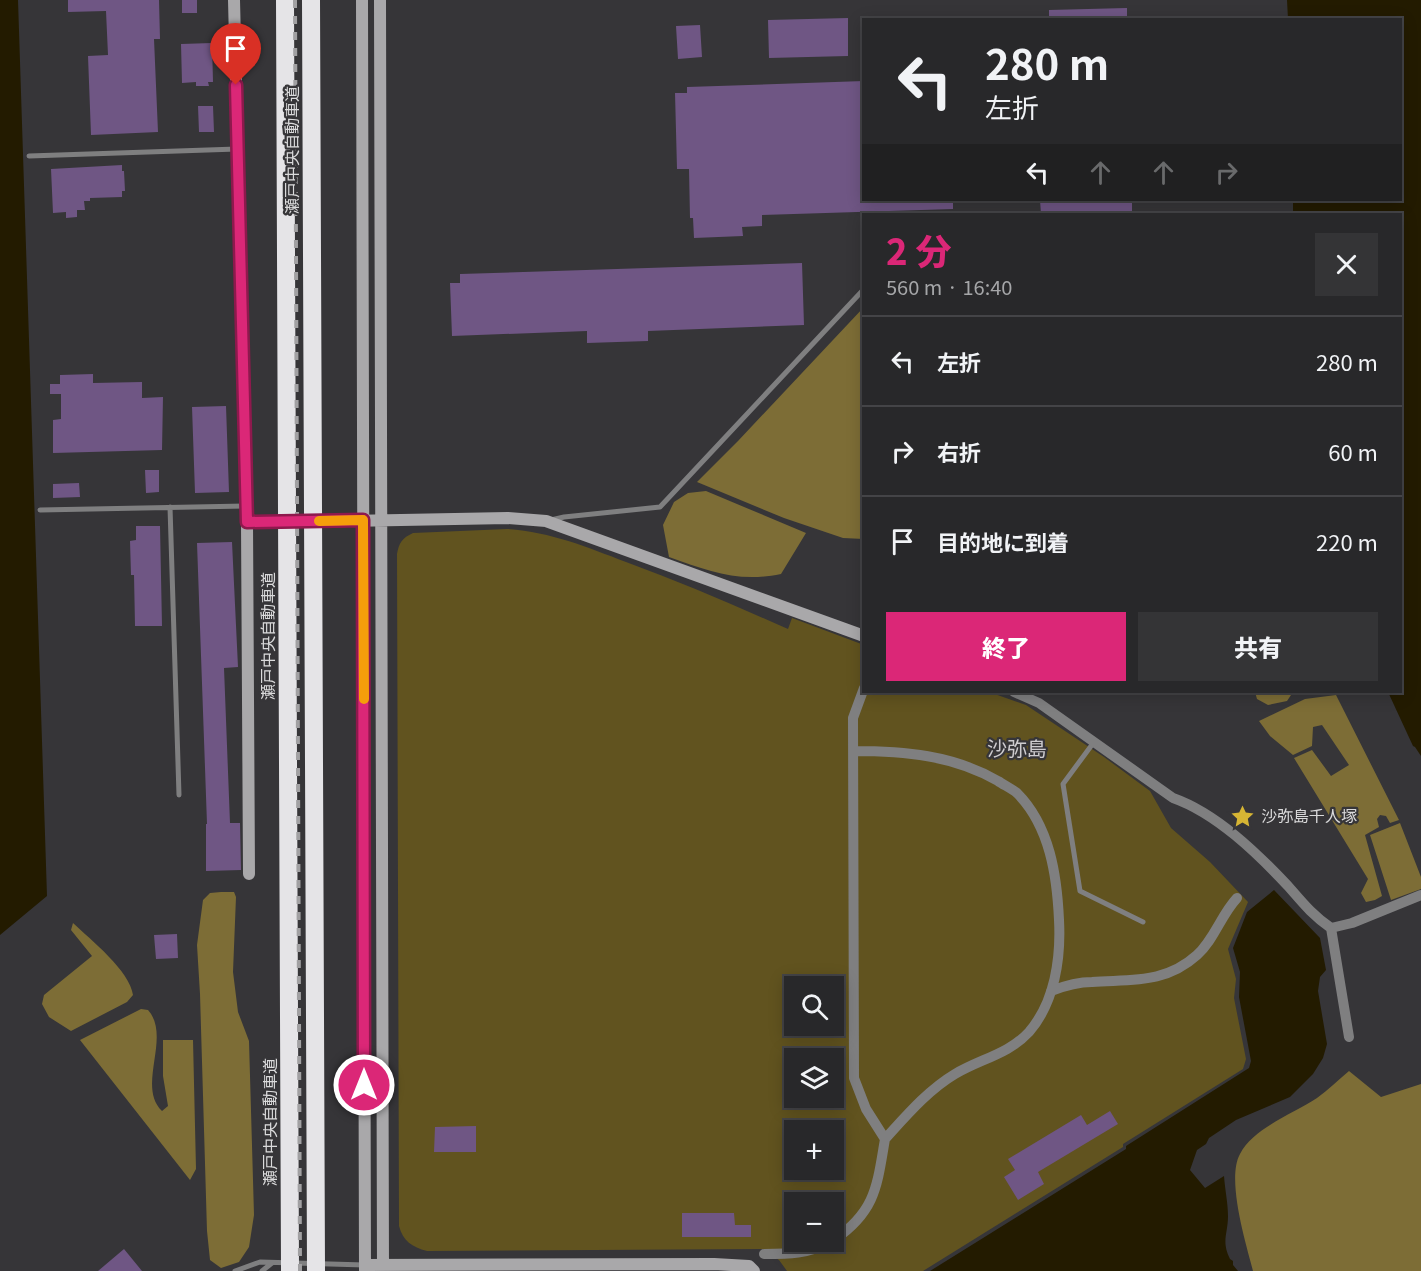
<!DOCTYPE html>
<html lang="ja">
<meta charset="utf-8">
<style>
:root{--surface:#28282a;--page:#343436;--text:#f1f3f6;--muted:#a5a6a8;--line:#444447;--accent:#db2777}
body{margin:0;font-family:Georgia,"Noto Sans JP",serif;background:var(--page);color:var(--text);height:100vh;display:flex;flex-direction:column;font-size:22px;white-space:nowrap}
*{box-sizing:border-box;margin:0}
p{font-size:20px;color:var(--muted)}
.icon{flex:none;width:33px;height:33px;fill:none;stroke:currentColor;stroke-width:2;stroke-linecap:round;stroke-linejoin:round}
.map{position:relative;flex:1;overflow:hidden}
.drawer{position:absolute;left:862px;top:213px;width:540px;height:480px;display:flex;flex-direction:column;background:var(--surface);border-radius:0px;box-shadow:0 3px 15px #0003,0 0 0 2px var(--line)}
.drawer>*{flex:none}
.hud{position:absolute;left:862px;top:18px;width:540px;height:183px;border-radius:0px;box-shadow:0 3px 15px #0003,0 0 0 2px var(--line);background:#28282a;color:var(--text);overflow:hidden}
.tools{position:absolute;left:784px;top:976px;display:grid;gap:12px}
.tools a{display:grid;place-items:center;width:60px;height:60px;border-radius:0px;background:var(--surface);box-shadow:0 3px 15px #0003,0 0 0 2px var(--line);font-size:30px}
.pin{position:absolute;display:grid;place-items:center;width:51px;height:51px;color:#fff;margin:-62px -26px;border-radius:50% 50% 50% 0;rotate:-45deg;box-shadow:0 0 6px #0007}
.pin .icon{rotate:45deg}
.me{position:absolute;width:66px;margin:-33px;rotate:0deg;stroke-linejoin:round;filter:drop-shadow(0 0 4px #0008)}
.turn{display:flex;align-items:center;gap:21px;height:126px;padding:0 24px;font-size:27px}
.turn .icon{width:78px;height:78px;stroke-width:2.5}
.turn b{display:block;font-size:42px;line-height:51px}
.lanes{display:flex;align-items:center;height:57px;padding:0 24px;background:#0003;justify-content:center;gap:30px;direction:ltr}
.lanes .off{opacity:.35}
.round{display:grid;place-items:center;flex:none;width:63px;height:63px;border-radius:0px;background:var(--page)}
.head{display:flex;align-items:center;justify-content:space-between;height:102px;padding:0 24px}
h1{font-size:36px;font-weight:800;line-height:45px;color:var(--accent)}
.cta{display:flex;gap:12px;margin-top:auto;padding:12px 24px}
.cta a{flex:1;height:69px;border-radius:0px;background:var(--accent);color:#fff;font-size:24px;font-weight:800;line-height:69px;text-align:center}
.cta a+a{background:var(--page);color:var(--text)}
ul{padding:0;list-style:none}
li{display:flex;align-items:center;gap:18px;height:90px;padding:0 24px;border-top:2px solid var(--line)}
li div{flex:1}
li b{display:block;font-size:22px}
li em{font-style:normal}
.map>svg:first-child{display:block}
.green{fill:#61531f;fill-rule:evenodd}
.forest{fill:#7d6d36}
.water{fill:#231b00}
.building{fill:#6f5684}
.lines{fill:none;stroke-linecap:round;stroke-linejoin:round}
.lane{stroke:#7f7f80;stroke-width:5}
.street{stroke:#7f7f80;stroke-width:10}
.secondary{stroke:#a9a8aa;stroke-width:12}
.highway{stroke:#e5e4e7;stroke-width:18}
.rail{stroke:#a1a0a2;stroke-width:4;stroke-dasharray:8 8;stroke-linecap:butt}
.route-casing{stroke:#8e194d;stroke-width:15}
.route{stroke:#db2777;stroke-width:10}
.slow{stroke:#f59e0b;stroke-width:10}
.labels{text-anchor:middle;stroke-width:4.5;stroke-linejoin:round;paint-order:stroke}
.street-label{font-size:16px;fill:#dadadb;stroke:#363538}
.poi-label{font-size:16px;fill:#dadadb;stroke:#363538;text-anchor:start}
.quarter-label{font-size:20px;fill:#cecccf;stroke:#363538}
</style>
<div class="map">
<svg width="1421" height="1271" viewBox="0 0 1421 1271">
<rect width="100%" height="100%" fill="#363538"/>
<path class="green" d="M 507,529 C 551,532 586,547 626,562 C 681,582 734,605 788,629 L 792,618 L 864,645 L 864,692 L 989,692 L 1026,705 L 1104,757 L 1150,791 L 1171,828 L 1210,862 L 1248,902 L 1228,949 L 1236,979 L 1234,998 L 1246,1059 L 1243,1069 L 1123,1144 L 1123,1147 L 923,1271 L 787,1271 L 779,1260 L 763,1249 L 427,1251 C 412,1247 403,1241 399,1226 L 397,554 C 399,543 402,538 413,533 ZM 795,987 L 834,987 L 834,1026 L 795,1026 ZM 795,1059 L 834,1059 L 834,1098 L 795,1098 ZM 795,1131 L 834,1131 L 834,1170 L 795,1170 ZM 795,1203 L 834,1203 L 834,1242 L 795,1242 Z"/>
<path class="forest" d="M 864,307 L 864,539 L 843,538 L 784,518 L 697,482 L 738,441 Z
M 706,491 L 806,533 L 781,574 C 738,583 709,571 669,557 L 663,525 L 674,502 L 688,493 Z
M 1255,692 L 1293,692 L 1287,701 L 1268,705 L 1257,699 Z
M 1336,695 L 1399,820 L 1390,823 L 1386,816 L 1380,815 L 1377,819 L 1379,827 L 1365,835 L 1382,896 L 1375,900 L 1366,902 L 1361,893 L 1368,879 L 1294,758 L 1312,750 L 1331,776 L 1349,765 L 1322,725 L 1313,727 L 1312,746 L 1293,755 L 1270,736 L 1259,721 L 1305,699 Z
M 1400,823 L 1421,877 L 1421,889 L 1391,900 L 1370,835 Z
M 221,892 L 234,892 L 236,897 L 233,972 L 238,1012 L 249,1041 L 254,1215 L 249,1247 L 239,1262 L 221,1268 L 210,1260 L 207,1231 L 200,994 L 197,945 L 203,900 L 210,893 Z
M 73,923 C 91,940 130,971 133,995 L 127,1002 L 71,1031 L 49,1017 L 42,1004 L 44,995 L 92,956 L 71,930 Z
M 141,1009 L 148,1010 C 172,1037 136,1086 162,1111 L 168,1106 L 163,1076 L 163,1040 L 193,1040 L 196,1169 L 190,1180 L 80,1040 Z
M 1349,1071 L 1381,1097 L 1421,1084 L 1421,1271 L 1253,1271 C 1246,1244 1226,1179 1240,1154 C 1253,1128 1293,1114 1317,1098 C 1328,1090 1338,1080 1349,1071 Z"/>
<path class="water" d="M 0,0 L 18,0 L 47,896 L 0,935 Z
M 1287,0 L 1421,0 L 1421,756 L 1415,747 L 1413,746 L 1388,692 L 1401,692 L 1401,214 L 1293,214 L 1293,200 L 1401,200 L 1401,20 L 1288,19 Z
M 1274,890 L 1320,938 L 1326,970 L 1320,977 L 1318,991 L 1327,1044 L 1323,1058 L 1313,1074 L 1290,1097 L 1236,1120 L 1209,1138 L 1206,1144 L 1197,1150 L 1190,1170 L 1205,1188 L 1224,1176 C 1225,1190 1228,1203 1228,1216 C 1228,1234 1221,1241 1230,1259 L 1233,1261 L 1233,1265 L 1238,1271 L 930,1271 L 1126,1149 L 1126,1146 L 1249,1068 L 1251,1061 L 1239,997 L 1240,972 L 1233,948 L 1247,912 Z"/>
<path class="building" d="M 68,0 L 159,0 L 160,39 L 154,39 L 158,132 L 91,135 L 88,56 L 108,55 L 106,11 L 68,12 Z
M 182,0 L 197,0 L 197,13 L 182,13 Z
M 1127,8 L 1127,20 L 1049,20 L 1049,10 Z
M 848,18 L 848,56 L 769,58 L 768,20 Z
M 700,25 L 702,57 L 678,59 L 676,26 Z
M 212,43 L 213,82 L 208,82 L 209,86 L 196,86 L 196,82 L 182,83 L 181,44 Z
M 864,81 L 864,200 L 953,200 L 953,209 L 762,215 L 762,226 L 742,227 L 743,236 L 694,238 L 693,218 L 690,218 L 689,169 L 677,169 L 675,93 L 687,93 L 687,87 Z
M 198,106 L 213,106 L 214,132 L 199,132 Z
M 122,165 L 122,171 L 124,171 L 125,191 L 122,191 L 122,197 L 90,198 L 90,201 L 84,201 L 85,210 L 77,210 L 77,217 L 66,218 L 66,212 L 53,213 L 51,169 Z
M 1040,200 L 1132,200 L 1132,214 L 1041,214 Z
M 802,263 L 804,325 L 648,331 L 648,341 L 587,343 L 587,331 L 452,336 L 450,283 L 460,283 L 460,274 Z
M 93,374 L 93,383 L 142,382 L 142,398 L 163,397 L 162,450 L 53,453 L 53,420 L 61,419 L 61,394 L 50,394 L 50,384 L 60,384 L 60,375 Z
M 226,406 L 229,492 L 195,493 L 192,407 Z
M 145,470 L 159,470 L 159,492 L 146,493 Z
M 79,483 L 80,497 L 53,498 L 53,484 Z
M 136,526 L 160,526 L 162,626 L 135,626 L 134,575 L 131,575 L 130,541 L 136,540 Z
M 232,542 L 238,667 L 224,668 L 230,823 L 240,823 L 241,870 L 206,871 L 206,824 L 207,824 L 197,543 Z
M 177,934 L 178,958 L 156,959 L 154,935 Z
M 1110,1111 L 1118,1124 L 1038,1172 L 1044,1184 L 1018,1200 L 1004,1177 L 1015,1170 L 1008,1159 L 1081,1115 L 1087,1125 Z
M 476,1126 L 476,1152 L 434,1152 L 435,1127 Z
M 682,1213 L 734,1213 L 735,1225 L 751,1225 L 751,1237 L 682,1237 Z
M 124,1249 L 142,1271 L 98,1271 Z"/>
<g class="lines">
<path class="lane" d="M 29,156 L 237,149
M 170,507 L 179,795
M 40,510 L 245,506
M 551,520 L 564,517 L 660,507 L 864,289
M 1094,742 L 1063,784 L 1080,891 L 1143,922
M 235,1271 L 260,1262 L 365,1265
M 262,1271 L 272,1263"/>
<path class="street" d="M 1014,692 L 1039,703 L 1173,798 C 1216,813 1257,853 1288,886 C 1302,902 1312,915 1331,928 L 1349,1037
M 853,751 C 904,751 953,755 998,781 C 1004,785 1012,789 1017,793 C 1050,826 1057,876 1059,920 C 1061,958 1055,1002 1029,1032 C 1009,1054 980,1059 955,1074 C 928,1090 906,1116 885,1139
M 1331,928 L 1352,923 L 1421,895
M 1051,991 C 1064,986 1078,982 1092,982 C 1131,979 1165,984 1197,955 C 1214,940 1221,915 1237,898
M 834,1240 C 876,1211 877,1186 885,1139 L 866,1109 L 854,1078 L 853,718 L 864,688
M 764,1254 C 787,1254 810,1254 831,1242"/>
<path class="secondary" d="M 234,0 L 247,523 L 249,874
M 362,0 L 365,1271
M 380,0 L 383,1271
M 247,523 L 508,518 L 546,521 L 864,636
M 365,1265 L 714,1264 L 749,1266 L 754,1271"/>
<path class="highway" d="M 285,0 L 290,1271
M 311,0 L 316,1271"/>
<path class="rail" d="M 295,0 L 300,1271"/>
</g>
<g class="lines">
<defs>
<path id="route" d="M 236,85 L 247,522 L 363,520 L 364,1085"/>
</defs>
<use href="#route" class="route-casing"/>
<use href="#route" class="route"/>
<path class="slow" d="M 319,521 L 363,520 L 364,699"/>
</g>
<defs>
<symbol id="sight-bare" viewBox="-9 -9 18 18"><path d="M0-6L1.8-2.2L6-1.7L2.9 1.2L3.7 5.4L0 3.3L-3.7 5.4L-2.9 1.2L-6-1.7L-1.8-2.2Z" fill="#d6b534" stroke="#363538" stroke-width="2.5" paint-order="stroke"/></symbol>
</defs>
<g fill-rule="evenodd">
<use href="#sight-bare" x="1226" y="800" width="33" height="33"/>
</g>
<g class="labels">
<g class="street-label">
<text transform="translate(292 150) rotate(-90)" y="6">瀬戸中央自動車道</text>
<text transform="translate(268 636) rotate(-90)" y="6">瀬戸中央自動車道</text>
<text transform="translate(270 1122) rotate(-90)" y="6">瀬戸中央自動車道</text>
</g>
<g class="poi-label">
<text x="1261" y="822">沙弥島千人塚</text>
</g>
<g class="quarter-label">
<text x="1017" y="756">沙弥島</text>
</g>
</g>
</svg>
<div class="tools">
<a><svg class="icon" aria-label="search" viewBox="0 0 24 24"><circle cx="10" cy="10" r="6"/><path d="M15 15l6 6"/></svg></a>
<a><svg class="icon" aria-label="layers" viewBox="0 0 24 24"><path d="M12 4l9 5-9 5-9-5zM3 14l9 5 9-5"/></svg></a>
<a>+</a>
<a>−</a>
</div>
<div class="pin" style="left:236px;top:85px;background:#d93025"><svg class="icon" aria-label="arrive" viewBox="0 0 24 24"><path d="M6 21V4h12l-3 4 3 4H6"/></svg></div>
<svg class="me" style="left:364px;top:1085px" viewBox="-20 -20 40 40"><circle r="17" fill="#db2777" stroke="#fff" stroke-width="3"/><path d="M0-11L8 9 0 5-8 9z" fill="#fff"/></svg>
<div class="hud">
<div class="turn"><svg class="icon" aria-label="left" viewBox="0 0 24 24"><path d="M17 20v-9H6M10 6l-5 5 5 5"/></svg><div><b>280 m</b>左折</div></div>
<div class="lanes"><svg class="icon" aria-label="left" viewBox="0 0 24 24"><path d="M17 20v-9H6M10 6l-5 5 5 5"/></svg><svg class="icon off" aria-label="ahead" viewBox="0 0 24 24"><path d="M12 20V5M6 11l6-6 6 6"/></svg><svg class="icon off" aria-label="ahead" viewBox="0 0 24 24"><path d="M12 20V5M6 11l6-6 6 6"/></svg><svg class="icon off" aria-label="right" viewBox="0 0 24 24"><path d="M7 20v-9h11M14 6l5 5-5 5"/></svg></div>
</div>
<section class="drawer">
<div class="head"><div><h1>2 分</h1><p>560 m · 16:40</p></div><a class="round"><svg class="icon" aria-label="close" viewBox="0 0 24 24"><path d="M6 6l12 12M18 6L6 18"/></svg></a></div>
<ul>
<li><svg class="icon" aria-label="left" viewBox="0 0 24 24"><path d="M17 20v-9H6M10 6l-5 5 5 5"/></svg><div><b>左折</b></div><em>280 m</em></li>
<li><svg class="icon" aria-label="right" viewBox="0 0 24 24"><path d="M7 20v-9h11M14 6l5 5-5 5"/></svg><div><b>右折</b></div><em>60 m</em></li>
<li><svg class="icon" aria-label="arrive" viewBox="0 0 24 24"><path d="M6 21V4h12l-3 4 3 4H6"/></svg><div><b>目的地に到着</b></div><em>220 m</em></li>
</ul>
<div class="cta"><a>終了</a><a>共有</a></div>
</section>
</div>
